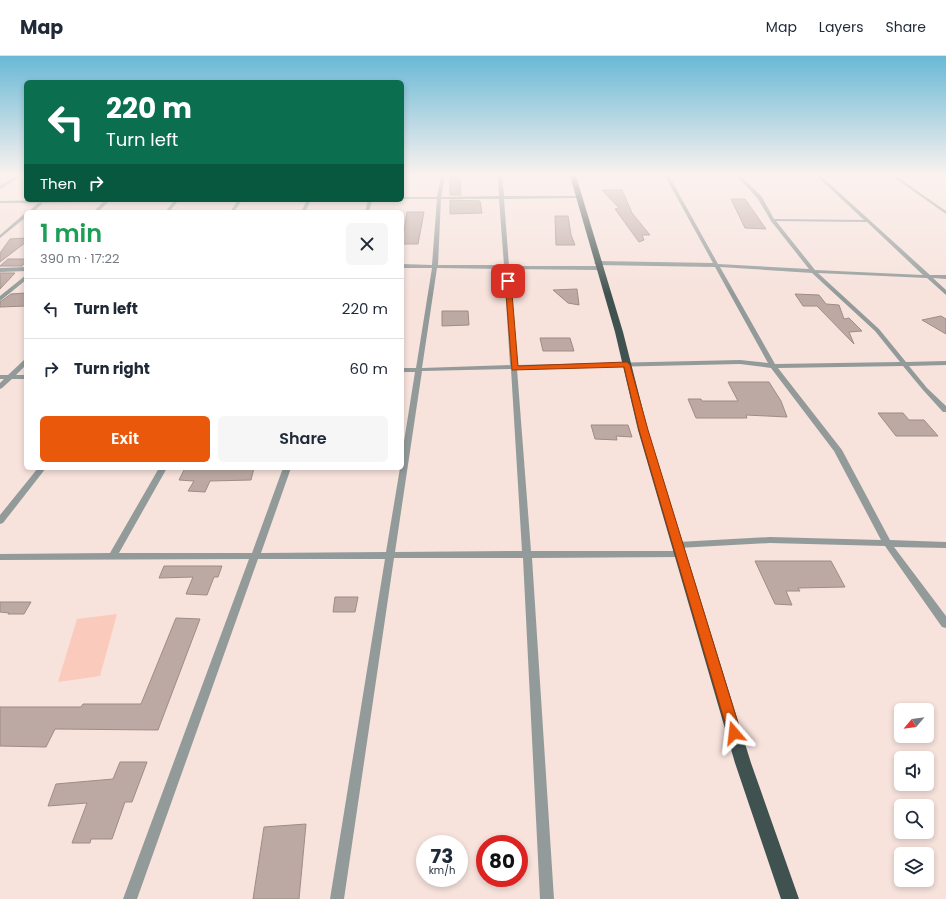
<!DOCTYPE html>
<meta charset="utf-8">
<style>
:root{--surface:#fff;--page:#f6f6f7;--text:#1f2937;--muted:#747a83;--line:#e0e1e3;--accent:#ea580c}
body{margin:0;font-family:Poppins,sans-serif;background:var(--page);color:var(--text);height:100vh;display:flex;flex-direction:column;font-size:15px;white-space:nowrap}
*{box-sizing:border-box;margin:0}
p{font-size:13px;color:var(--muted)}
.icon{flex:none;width:22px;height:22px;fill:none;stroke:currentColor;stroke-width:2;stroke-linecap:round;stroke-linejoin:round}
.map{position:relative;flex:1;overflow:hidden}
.panel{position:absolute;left:24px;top:154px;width:380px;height:260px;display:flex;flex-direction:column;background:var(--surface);border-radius:6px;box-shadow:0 2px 6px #0003}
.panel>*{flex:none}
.top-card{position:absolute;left:24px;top:24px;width:380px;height:122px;border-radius:6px;box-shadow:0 2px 6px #0003;background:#0b6e4f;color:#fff;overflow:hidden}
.needle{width:26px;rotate:241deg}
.buttons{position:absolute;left:894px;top:647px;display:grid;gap:8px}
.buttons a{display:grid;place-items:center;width:40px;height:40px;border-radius:6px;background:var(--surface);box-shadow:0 2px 6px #0003;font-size:20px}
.speed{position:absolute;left:416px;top:779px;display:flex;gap:8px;font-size:20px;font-weight:700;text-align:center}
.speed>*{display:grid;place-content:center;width:52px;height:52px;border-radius:50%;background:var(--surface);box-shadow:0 2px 6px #0003;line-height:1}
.speed small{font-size:10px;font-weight:400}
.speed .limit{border:6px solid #d22;background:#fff;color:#111}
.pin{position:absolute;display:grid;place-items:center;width:34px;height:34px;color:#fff;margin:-17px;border-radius:8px;box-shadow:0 2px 6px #0006}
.me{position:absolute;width:44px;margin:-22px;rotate:343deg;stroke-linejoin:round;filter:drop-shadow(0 0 3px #0008)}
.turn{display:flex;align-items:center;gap:14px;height:84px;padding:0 16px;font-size:18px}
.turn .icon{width:52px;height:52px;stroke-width:2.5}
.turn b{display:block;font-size:28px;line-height:34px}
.then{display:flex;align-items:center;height:38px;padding:0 16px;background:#0003;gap:8px;font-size:15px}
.round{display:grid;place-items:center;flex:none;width:42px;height:42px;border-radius:6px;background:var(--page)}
.overview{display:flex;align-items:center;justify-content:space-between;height:68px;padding:0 16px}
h1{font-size:24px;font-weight:600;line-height:30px;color:#1e9e55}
.primary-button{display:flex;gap:8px;margin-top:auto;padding:8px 16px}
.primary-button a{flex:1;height:46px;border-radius:6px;background:var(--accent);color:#fff;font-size:16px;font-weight:600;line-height:46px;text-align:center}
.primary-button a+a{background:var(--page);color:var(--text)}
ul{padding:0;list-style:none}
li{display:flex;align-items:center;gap:12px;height:60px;padding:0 16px;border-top:1px solid var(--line)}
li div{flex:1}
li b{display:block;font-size:15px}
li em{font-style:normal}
header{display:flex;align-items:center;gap:24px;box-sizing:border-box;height:56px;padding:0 20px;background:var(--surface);border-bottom:1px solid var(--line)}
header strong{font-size:19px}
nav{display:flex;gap:22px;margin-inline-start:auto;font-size:14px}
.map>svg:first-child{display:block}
.green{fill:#facbbc}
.building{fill:#bda9a3;stroke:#9f8c86}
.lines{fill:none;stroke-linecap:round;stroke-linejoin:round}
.minor{fill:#929b9a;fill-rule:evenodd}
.trunk{fill:#405250;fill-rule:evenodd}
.route{fill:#ea580c;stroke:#983908}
</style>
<header>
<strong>Map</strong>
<nav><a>Map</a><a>Layers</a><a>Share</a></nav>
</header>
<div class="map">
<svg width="946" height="843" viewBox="0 0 946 843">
<rect width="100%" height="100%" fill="#f7e2dc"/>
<path class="green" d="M 117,558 L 100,620 L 58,626 L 77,563 Z"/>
<path class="building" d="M 450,121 L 460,121 L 461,139 L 450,139 Z
M 602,134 L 622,134 L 632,157 L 650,179 L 642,179 L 644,184 L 639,186 L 615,153 L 619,152 Z
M 731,143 L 745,143 L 766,173 L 745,172 Z
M 450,144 L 480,145 L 482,157 L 450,158 Z
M 407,156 L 424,156 L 418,188 L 402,188 Z
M 555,160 L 568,160 L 571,179 L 575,189 L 556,189 Z
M 26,182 L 26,186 L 0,206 L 0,197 L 10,183 Z
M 8,203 L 26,203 L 26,205 L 22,210 L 0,210 Z
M 0,217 L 15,217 L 0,233 Z
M 577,233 L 579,249 L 568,247 L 553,234 Z
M 26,237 L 26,250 L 0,251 L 0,246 L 11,238 Z
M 795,238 L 819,239 L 826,248 L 839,249 L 844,263 L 849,262 L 862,275 L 849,276 L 854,288 L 817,250 L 803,250 Z
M 442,255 L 468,255 L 469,269 L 442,270 Z
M 941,260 L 946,263 L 946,278 L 922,264 Z
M 540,282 L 570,282 L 574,295 L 543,295 Z
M 728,326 L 769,326 L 781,345 L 787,361 L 746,359 L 747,362 L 696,362 L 688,343 L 701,343 L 702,345 L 738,345 Z
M 878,357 L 903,357 L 909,364 L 924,364 L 938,380 L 896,380 Z
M 591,369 L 628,369 L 632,381 L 616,380 L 617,384 L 595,383 Z
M 185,412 L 254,412 L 251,424 L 210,425 L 205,436 L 188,435 L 194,425 L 179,424 Z
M 755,505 L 831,505 L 845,531 L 798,532 L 800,535 L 786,535 L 792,549 L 775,548 Z
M 164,510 L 222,510 L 218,521 L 214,521 L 207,539 L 186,538 L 193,521 L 159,522 Z
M 335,541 L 358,541 L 355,556 L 333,556 Z
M 0,546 L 31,546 L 24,558 L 8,558 L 9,557 L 0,556 Z
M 176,562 L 200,563 L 158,674 L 55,673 L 46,691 L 0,690 L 0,651 L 81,651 L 83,648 L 141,648 Z
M 120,706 L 147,706 L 132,746 L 125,746 L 112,783 L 91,783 L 90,787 L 72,787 L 87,747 L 48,750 L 56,728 L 113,723 Z
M 306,768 L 299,843 L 253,843 L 264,771 Z"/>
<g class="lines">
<path class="minor" d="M 17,120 L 21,120 L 0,133 L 0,130 Z
M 441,120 L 445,120 L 441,141 L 499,140 L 498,120 L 502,120 L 504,140 L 578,140 L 580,141 L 578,142 L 504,143 L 509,210 L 599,210 L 602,212 L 599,214 L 509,213 L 517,309 L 740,304 L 768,307 L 715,211 L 597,209 L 594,207 L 597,205 L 713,207 L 665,120 L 669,120 L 718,208 L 809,213 L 771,165 L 758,143 L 737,120 L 741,120 L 762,141 L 774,163 L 864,164 L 817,120 L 821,120 L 930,219 L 946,219 L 946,223 L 933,222 L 946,234 L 946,239 L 927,222 L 818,217 L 879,273 L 906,306 L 946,305 L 946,309 L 909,310 L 927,332 L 946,350 L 946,356 L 943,356 L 923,334 L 903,310 L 778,312 L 842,394 L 890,484 L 946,486 L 946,492 L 894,491 L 946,560 L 946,572 L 942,571 L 885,490 L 770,487 L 678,492 L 675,491 L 674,489 L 675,487 L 678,486 L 770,481 L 881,484 L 834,395 L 771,312 L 740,308 L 517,313 L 531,495 L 681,495 L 684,496 L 686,498 L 684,500 L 681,501 L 532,502 L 554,843 L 540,843 L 523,502 L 394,502 L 344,843 L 330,843 L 385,503 L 258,503 L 137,843 L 123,843 L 249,503 L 0,504 L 0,498 L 110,497 L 159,412 L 167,412 L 119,497 L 252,497 L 283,412 L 291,412 L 261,497 L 386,496 L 400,412 L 402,412 L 402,398 L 415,316 L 402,316 L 402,312 L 416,312 L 432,212 L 402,212 L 402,208 L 432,209 L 437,143 L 402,143 L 402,141 L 437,141 ZM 441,143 L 499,143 L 504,209 L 438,209 ZM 776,165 L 867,166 L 923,219 L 815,214 ZM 720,211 L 812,217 L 875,275 L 900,306 L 775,308 ZM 437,212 L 504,213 L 510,309 L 422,312 ZM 511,313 L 522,495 L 395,496 L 422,315 Z
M 892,120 L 896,120 L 946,155 L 946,158 Z
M 45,144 L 199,144 L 197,145 L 178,145 L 169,156 L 165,156 L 173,146 L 108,146 L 98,156 L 93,156 L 103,146 L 43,147 L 33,156 L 28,156 L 38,147 L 0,147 L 0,145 Z
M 238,144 L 242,144 L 234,156 L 230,156 Z
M 307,144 L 311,144 L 305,156 L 301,156 Z
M 368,144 L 372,144 L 369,156 L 365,156 Z
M 24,158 L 26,158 L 26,161 L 0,182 L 0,179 Z
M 26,211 L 26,215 L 0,216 L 0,212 Z
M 26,219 L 26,224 L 0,245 L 0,240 Z
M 26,303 L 26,309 L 16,319 L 26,319 L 26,323 L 12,323 L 2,332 L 0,333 L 0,327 L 4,323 L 0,323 L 0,319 L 8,319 L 24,304 Z
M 38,412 L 46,412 L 3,467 L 0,468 L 0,459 Z"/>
<path class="trunk" d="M 570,120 L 576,120 L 623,276 L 648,374 L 751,707 L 799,843 L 781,843 L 735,707 L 638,374 L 615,276 Z"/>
</g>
<linearGradient id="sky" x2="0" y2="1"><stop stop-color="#69b9d6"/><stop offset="0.5" stop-color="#fbf2ef"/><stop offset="1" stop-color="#fbf2ef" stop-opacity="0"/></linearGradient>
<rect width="946" height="238" fill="url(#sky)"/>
<path class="route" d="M 508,223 L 511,225 L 518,310 L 627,306 L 630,309 L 648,374 L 741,677 L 739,681 L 734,683 L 730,681 L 728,677 L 639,374 L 624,311 L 512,314 L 505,225 Z"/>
</svg>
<div class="buttons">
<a><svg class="needle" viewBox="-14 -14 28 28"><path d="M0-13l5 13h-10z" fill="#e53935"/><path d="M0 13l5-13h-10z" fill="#747a83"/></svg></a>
<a><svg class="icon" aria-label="sound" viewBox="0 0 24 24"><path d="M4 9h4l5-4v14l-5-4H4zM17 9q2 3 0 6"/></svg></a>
<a><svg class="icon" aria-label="search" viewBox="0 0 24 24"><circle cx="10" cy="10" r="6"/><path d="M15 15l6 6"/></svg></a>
<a><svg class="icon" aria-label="layers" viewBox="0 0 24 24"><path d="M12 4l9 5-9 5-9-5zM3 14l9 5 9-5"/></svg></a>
</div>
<div class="speed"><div>73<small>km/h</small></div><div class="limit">80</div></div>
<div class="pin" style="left:508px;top:225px;background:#d93025"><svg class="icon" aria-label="arrive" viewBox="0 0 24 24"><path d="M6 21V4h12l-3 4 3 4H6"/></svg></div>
<svg class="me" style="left:734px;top:677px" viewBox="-20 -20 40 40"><path d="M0-17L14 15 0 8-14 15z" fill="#ea580c" stroke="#fff" stroke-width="4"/></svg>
<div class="top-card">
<div class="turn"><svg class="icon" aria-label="left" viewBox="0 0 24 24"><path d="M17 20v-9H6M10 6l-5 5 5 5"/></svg><div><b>220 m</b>Turn left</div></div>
<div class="then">Then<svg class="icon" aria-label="right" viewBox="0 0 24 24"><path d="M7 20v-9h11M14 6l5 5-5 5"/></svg></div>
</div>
<section class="panel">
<div class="overview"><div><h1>1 min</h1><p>390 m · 17:22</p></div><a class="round"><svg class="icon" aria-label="close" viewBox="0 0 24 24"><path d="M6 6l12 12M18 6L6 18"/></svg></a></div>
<ul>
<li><svg class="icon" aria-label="left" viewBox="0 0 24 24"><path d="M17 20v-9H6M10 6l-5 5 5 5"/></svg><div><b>Turn left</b></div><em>220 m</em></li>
<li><svg class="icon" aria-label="right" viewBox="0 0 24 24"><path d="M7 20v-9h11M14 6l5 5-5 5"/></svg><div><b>Turn right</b></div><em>60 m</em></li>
</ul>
<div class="primary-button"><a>Exit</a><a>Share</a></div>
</section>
</div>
